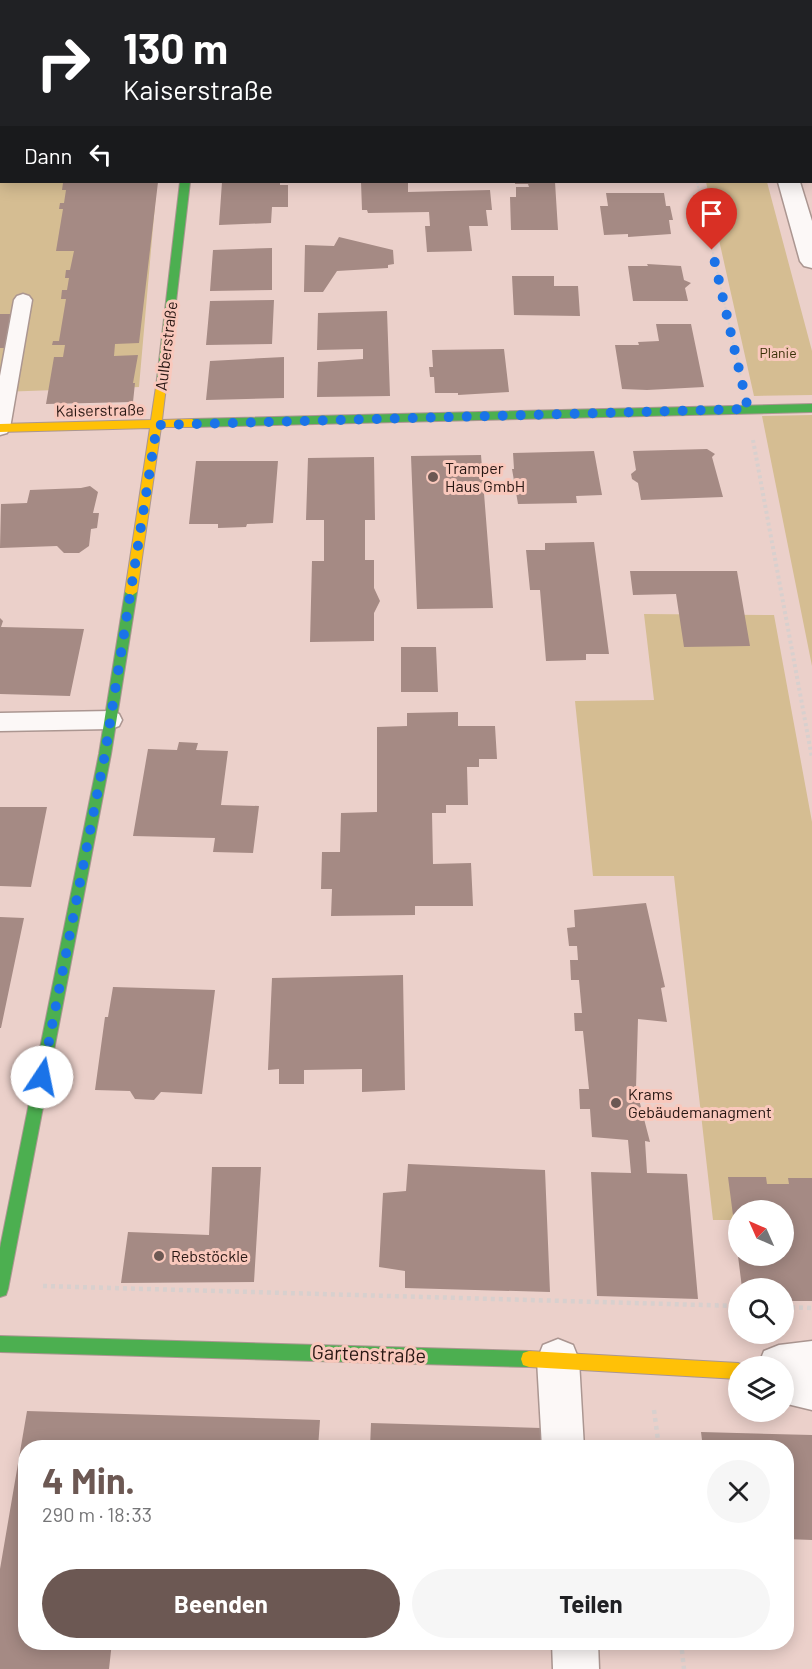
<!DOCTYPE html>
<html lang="de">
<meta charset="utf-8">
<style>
:root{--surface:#fff;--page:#f6f6f6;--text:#202124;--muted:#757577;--accent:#6c5853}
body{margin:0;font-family:Barlow,sans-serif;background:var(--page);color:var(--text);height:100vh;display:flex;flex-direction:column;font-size:22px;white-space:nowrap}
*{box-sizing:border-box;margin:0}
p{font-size:20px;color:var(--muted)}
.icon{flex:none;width:33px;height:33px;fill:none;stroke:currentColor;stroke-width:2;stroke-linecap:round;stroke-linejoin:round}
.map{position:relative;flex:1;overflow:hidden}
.details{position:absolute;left:18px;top:1440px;width:776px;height:210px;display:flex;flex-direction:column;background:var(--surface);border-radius:24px;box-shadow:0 3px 15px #0003}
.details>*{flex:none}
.guide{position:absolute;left:0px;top:0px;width:813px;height:183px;box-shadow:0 3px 15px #0003;background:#202124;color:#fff;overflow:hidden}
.needle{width:39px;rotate:315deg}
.buttons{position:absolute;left:728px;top:1200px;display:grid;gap:12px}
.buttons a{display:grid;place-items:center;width:66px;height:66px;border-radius:50%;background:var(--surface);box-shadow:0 3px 15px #0003;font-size:30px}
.pin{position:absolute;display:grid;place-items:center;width:51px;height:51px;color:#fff;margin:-62px -26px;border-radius:50% 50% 50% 0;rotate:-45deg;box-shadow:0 0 6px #0007}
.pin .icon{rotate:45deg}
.me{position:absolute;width:66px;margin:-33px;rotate:11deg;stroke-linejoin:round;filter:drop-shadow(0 0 4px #0008)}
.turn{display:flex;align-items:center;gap:21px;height:126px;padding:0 24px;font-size:27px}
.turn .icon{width:78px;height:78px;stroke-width:2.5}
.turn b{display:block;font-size:42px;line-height:51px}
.then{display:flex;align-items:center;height:57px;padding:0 24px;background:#0003;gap:12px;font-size:22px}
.round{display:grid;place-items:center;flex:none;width:63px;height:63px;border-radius:32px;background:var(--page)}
.head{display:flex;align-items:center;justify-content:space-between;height:102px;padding:0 24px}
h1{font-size:36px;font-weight:700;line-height:45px;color:var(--accent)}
.button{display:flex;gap:12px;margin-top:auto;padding:12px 24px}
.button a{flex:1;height:69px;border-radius:36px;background:var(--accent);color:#fff;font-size:24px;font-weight:700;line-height:69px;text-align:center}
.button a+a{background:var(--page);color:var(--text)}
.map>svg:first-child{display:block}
.green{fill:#d5bd92}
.building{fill:#a58a84}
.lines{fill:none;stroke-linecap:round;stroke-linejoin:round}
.lane-casing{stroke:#ab9691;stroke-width:3}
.street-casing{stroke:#ab9691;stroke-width:3}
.fast-casing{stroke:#ab9691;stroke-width:2}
.slow-casing{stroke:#ab9691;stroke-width:2}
.path-far2{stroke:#d8d0ce;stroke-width:2;stroke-dasharray:2 2;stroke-linecap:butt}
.path-far1{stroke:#d8d0ce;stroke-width:4;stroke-dasharray:3 3;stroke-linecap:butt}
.path{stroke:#d8d0ce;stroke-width:4.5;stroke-dasharray:4 4;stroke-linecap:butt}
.lane{fill:#fcf8f7;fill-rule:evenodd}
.street{fill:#fcf8f7;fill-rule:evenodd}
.fast{fill:#4caf50;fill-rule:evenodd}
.slow{fill:#ffc107;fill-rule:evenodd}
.route{stroke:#1a73e8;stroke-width:10;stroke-dasharray:0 18}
.poi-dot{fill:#6c5853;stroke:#f9c8bc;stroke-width:2}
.labels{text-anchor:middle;stroke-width:6;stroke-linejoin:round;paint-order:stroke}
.far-park-label{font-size:14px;fill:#392f06;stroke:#f9c8bc}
.street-label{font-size:16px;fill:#281713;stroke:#f9c8bc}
.poi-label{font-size:16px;fill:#281713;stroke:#f9c8bc;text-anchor:start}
.near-street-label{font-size:20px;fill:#281713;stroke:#f9c8bc}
</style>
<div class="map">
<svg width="812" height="1669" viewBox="0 0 812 1669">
<rect width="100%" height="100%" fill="#ebd0ca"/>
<path class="green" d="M 0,42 L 2,182 L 157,182 L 139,387 L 0,392 Z
M 706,182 L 767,182 L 812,351 L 812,395 L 754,396 Z
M 812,415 L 812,666 L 762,416 Z
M 644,614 L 774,615 L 812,822 L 812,1221 L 783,1210 L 738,1210 L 738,1220 L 713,1220 L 674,876 L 593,876 L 575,701 L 654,700 Z"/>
<path class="building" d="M 68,182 L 158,182 L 139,343 L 115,344 L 114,356 L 138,355 L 133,383 L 135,383 L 133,402 L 46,404 L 54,357 L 63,357 L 65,345 L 52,345 L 53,341 L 59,341 L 66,299 L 61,299 L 62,290 L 67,290 L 69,278 L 65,278 L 66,270 L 70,270 L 74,251 L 56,251 L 63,209 L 59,209 L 60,203 L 64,203 L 66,190 L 62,190 L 63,183 Z
M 222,182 L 280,182 L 280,185 L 288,185 L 288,207 L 272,207 L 271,223 L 219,225 Z
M 361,182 L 408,182 L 408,192 L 490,190 L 492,210 L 486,210 L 488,226 L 469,226 L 472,251 L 427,252 L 425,226 L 430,226 L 429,212 L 368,213 L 367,210 L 362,210 Z
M 515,182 L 555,182 L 558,230 L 511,230 L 510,197 L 516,197 L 516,187 L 529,187 L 528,184 L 515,184 Z
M 606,193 L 664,193 L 666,206 L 670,206 L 673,220 L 669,220 L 671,234 L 628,237 L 628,234 L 604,235 L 600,206 L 608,206 Z
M 339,237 L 393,250 L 394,264 L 388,265 L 388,268 L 337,271 L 323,292 L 304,292 L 305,245 L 334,246 Z
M 272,248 L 272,290 L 210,291 L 213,250 Z
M 647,264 L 681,266 L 684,280 L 691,283 L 685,288 L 688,301 L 633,301 L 628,266 L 648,266 Z
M 512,276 L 554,276 L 554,286 L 578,286 L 580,316 L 514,315 Z
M 274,300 L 272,344 L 206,345 L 210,301 Z
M 387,311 L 390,396 L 317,397 L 318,362 L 363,359 L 363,349 L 317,350 L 318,313 Z
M 0,314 L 12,314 L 5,348 L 0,348 Z
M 656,324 L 691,324 L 704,387 L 647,390 L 622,389 L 615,345 L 639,345 L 638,342 L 659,341 Z
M 504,349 L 509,392 L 458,395 L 458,393 L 435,393 L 434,377 L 430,377 L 429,367 L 433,367 L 432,350 Z
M 284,357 L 284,398 L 206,400 L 210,361 Z
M 707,449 L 715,454 L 712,457 L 723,497 L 641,500 L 638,483 L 632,479 L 631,474 L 636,470 L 633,451 Z
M 594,451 L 602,495 L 576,496 L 577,503 L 518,504 L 512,469 L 514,469 L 513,453 Z
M 481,455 L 493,608 L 417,609 L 411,456 Z
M 374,457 L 375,520 L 365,520 L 365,560 L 374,560 L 374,588 L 380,601 L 374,613 L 374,641 L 310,642 L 312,561 L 324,561 L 324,520 L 306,520 L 308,458 Z
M 196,461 L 278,461 L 273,523 L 247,524 L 246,527 L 218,528 L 218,524 L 189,524 Z
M 90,486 L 98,492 L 93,513 L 99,513 L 97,528 L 91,529 L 89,546 L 79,553 L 64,553 L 57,546 L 0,548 L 1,504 L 27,503 L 30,490 L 81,488 Z
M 594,542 L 609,654 L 586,654 L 586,660 L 546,661 L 540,590 L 530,590 L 526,550 L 545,550 L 545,543 Z
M 630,571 L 737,571 L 750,646 L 684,647 L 676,594 L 633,595 Z
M 0,618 L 3,621 L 1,627 L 84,629 L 70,696 L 0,694 Z
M 401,647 L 436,647 L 438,692 L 401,692 Z
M 458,712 L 458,726 L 495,726 L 497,759 L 479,759 L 479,767 L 467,767 L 468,805 L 446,805 L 446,813 L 432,813 L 433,864 L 471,863 L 473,906 L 415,906 L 415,915 L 331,916 L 332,889 L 321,889 L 322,852 L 340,852 L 341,813 L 377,812 L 377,727 L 407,726 L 407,713 Z
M 179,742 L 198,743 L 196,750 L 228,751 L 221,805 L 259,806 L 253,853 L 213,852 L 215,838 L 133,836 L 148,749 L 177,750 Z
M 0,807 L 47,807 L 31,887 L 0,886 Z
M 646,903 L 665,987 L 661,988 L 667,1022 L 638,1019 L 636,1088 L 650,1142 L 645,1141 L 647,1173 L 687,1174 L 698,1299 L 597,1296 L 591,1172 L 631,1173 L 628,1140 L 592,1137 L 590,1109 L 580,1109 L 579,1089 L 589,1089 L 583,1031 L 575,1031 L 574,1013 L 582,1013 L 579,980 L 571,980 L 570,960 L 578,960 L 577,946 L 569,946 L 567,928 L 575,927 L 574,910 Z
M 0,917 L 24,918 L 1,1028 L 0,1028 Z
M 403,975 L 405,1090 L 362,1092 L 362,1069 L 304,1070 L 304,1084 L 279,1084 L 279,1069 L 268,1070 L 272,978 Z
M 113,987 L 215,990 L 202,1094 L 161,1092 L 154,1100 L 135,1099 L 130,1091 L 95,1090 L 105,1017 L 108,1017 Z
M 408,1164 L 545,1170 L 550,1292 L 405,1288 L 405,1271 L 379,1267 L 383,1193 L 406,1191 Z
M 212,1167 L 261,1167 L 254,1282 L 121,1283 L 128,1232 L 209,1235 Z
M 728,1177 L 766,1177 L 767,1184 L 789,1184 L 788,1178 L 812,1178 L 812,1301 L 783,1301 L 783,1288 L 742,1288 L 738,1256 L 783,1256 L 783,1210 L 738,1210 L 737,1246 Z
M 27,1411 L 320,1420 L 318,1448 L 26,1448 L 26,1642 L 112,1642 L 109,1669 L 0,1669 L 0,1569 Z
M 371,1423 L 541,1428 L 541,1448 L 370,1448 Z
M 701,1432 L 812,1435 L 812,1540 L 786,1539 L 786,1448 L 703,1448 Z"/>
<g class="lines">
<defs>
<path id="lane" d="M 23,294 L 29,296 L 32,300 L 10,428 L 7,433 L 0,435 L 0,376 L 14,300 L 17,296 Z
M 111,711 L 119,714 L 122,720 L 119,726 L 111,729 L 0,731 L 0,713 Z"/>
<path id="street" d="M 197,0 L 217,0 L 196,2 Z
M 448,0 L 627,0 L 447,2 Z
M 666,0 L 812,0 L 812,1 L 667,2 Z
M 0,3 L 2,3 L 0,16 Z
M 778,182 L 800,182 L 812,221 L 812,268 L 804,266 L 800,261 Z
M 558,1339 L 573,1345 L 579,1360 L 584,1448 L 542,1448 L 537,1360 L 543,1345 Z
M 812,1341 L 812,1410 L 783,1403 L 783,1366 L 758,1366 L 764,1351 L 779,1345 Z
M 552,1642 L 598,1642 L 599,1669 L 553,1669 Z"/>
<path id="fast" d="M 180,182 L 190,182 L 166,387 L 161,391 L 156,387 Z
M 812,404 L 812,412 L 192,427 L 187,423 L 192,419 Z
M 131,588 L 137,592 L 111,754 L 8,1289 L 6,1295 L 0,1297 L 0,1248 L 99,754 L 125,592 Z
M 0,1336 L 529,1351 L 535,1353 L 537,1359 L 535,1365 L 529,1367 L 0,1352 Z"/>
<path id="slow" d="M 161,383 L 166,387 L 162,420 L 192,419 L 197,423 L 192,427 L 161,427 L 137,592 L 131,596 L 125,592 L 150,428 L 0,432 L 0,424 L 151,420 L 156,387 Z
M 529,1351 L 738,1363 L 745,1366 L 738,1366 L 738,1379 L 529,1367 L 523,1365 L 521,1359 L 523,1353 Z"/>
</defs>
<use href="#lane" class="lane-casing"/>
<use href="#street" class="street-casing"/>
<use href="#fast" class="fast-casing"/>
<use href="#slow" class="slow-casing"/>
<path class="path-far2" d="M 697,182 L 741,377"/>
<path class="path-far1" d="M 753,440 L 812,758"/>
<path class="path" d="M 43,1286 L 738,1306
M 783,1307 L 812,1308
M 654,1410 L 659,1448
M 681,1642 L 684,1669"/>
<use href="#lane" class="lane"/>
<use href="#street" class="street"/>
<use href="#fast" class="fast"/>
<use href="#slow" class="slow"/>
</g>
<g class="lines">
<path class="route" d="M 42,1077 L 105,754 L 157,425 L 748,409 L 712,250"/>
</g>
<g class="poi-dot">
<circle cx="433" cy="477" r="6"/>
<circle cx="616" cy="1103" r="6"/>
<circle cx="159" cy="1256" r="6"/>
</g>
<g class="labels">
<g class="far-park-label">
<text x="778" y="358">Planie</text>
</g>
<g class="street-label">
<text transform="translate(166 346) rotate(-83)" y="6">Aulberstraße</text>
<text transform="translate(100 410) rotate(-1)" y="6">Kaiserstraße</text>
</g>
<g class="poi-label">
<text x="445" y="474">Tramper<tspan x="445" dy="18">Haus GmbH</tspan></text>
<text x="628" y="1100">Krams<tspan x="628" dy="18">Gebäudemanagment</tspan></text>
<text x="171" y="1262">Rebstöckle</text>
</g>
<g class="near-street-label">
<text transform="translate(369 1354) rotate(2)" y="7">Gartenstraße</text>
</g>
</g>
</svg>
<div class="buttons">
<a><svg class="needle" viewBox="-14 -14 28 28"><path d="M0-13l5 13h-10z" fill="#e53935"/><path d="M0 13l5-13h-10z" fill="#757577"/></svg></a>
<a><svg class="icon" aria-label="search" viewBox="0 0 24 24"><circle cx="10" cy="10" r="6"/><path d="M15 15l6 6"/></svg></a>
<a><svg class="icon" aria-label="layers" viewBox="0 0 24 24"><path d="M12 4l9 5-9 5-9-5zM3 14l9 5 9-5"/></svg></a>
</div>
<div class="pin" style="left:712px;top:250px;background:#d93025"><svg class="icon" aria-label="arrive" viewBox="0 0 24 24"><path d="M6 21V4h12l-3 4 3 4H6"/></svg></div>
<svg class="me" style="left:42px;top:1077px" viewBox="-20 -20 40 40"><circle r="19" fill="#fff"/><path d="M0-13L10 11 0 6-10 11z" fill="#1a73e8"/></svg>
<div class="guide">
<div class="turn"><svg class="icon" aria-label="right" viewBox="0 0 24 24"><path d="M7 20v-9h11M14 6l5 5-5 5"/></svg><div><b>130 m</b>Kaiserstraße</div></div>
<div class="then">Dann<svg class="icon" aria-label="left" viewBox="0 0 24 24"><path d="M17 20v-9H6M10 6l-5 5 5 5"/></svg></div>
</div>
<section class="details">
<div class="head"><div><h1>4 Min.</h1><p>290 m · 18:33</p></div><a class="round"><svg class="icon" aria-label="close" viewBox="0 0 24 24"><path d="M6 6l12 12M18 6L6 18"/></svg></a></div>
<div class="button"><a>Beenden</a><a>Teilen</a></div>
</section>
</div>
